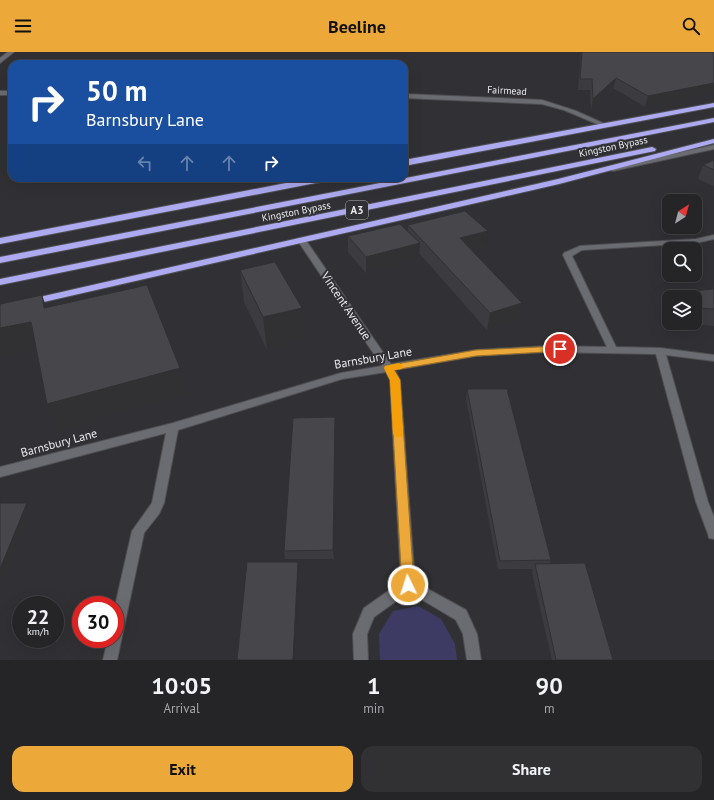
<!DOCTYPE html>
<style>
:root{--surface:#252528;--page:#313134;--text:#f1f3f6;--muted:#a3a5a8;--line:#424245;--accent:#eca93a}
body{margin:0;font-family:"PT Sans",sans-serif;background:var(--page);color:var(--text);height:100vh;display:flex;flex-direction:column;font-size:15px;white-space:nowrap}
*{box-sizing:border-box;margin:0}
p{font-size:13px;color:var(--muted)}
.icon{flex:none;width:22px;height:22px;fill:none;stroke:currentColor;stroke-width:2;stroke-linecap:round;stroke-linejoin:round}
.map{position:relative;height:608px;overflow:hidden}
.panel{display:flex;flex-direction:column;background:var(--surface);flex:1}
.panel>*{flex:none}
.hud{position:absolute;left:8px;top:8px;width:400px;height:122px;border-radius:12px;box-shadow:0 4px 16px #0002,0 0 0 1px var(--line);background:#1a4fa0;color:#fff;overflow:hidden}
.needle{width:26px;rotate:36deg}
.tools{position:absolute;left:662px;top:142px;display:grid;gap:8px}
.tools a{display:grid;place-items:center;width:40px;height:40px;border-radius:8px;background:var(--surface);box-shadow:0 4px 16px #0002,0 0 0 1px var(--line);font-size:20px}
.speed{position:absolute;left:12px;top:544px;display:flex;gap:8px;font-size:20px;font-weight:700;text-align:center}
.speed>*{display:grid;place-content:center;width:52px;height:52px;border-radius:50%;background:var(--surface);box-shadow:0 4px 16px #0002,0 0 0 1px var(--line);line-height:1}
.speed small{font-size:10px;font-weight:400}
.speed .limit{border:6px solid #d22;background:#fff;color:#111}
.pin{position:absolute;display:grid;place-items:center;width:34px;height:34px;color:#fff;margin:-17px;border:2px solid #fff;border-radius:50%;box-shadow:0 1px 4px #0007}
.me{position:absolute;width:44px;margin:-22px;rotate:356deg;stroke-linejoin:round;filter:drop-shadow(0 0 3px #0008)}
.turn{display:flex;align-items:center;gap:14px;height:84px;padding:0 12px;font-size:18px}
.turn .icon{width:52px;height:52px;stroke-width:2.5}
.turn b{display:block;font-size:28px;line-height:34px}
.lanes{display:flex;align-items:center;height:38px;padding:0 12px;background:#0003;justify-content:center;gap:20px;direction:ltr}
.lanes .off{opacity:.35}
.eta{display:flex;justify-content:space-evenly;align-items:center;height:68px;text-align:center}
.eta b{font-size:24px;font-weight:700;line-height:28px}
.button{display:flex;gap:8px;margin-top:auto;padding:8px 12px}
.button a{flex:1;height:46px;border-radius:12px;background:var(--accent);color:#111;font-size:16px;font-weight:700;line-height:46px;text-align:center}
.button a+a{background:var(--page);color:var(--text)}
header{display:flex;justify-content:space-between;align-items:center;height:52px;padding:0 12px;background:var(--accent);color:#111;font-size:18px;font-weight:700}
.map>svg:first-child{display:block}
.green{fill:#3d3b64}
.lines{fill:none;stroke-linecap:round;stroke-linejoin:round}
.minor-casing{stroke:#4f4f53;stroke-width:2}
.highway-casing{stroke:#4f4f53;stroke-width:2}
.minor{fill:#6b6c71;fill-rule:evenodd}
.highway{fill:#adaaf1;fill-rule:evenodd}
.wall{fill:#3c3c40}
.shaded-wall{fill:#313134}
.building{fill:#46464b;stroke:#313134}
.route{fill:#eca93a;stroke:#996e26}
.slow{fill:#f59e0b}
.labels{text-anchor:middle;stroke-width:4;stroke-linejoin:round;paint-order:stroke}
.far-street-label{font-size:10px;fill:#e9e9ec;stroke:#313135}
.shield{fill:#313135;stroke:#b2b2b5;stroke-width:1}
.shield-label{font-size:11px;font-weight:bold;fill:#e9e9ec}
.street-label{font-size:12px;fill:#e9e9ec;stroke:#313135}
</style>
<header><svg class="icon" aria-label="menu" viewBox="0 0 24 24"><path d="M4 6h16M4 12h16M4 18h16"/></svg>Beeline<svg class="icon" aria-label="search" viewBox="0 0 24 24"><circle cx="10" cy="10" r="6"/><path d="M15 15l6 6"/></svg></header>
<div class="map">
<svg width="714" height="608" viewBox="0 0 714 608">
<rect width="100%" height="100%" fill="#313135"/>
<path class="green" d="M 418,554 L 441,567 L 455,592 L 457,608 L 380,608 L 379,582 L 393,559 Z"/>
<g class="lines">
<defs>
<path id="minor" d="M 8,0 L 14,0 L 0,11 L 0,6 Z
M 0,39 L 12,39 L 12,43 L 0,43 Z
M 404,42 L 542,48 L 576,59 L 607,73 L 602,74 L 564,58 L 542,52 L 404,46 Z
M 714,93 L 714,97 L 613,119 L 609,117 L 613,115 Z
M 714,183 L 714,187 L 696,191 L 582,198 L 572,204 L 616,295 L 660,296 L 714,303 L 714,309 L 666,303 L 708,450 L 714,465 L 714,487 L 709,486 L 708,482 L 696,450 L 656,302 L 547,300 L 476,304 L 395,318 L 400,328 L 415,530 L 466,558 L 477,582 L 481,608 L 467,608 L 463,582 L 456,568 L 409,540 L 374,565 L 367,582 L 368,608 L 354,608 L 353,582 L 364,556 L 401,530 L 390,328 L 386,320 L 342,327 L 178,378 L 164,451 L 159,462 L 144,481 L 117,608 L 103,608 L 108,587 L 115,587 L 115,554 L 132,479 L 152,451 L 166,381 L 0,425 L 0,415 L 173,371 L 341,321 L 382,314 L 298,189 L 299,187 L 305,187 L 391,312 L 476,298 L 547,294 L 607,295 L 563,203 L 564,201 L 580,194 L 696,187 Z"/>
<path id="highway" d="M 714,51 L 714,55 L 404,114 L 404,108 Z
M 714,66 L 714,70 L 0,211 L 0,205 Z
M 714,87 L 714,91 L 559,132 L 0,260 L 0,254 L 558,127 Z
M 652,95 L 656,97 L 655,99 L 0,233 L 0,227 Z
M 312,126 L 330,126 L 326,129 L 0,192 L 0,186 Z"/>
</defs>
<use href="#minor" class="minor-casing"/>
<use href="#highway" class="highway-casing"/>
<use href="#minor" class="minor"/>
<use href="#highway" class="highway"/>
</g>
<path class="wall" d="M 581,0 L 714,0 L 645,55 L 613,36 L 591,58 L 590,38 L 578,38 Z
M 714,108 L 714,134 L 698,127 L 703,113 Z
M 408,173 L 486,194 L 471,198 L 519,268 L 487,278 L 419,201 L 419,207 L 366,221 L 348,200 L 348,184 L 408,180 Z
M 240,218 L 304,288 L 267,298 L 244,250 Z
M 714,237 L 714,274 L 680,271 L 695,271 L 695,245 L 669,245 L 669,270 L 665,270 L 665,257 L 670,241 Z
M 467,337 L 551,508 L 550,512 L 613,608 L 552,608 L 532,521 L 533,517 L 498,517 L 466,346 Z
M 335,365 L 334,507 L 285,507 L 284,499 Z"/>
<path class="shaded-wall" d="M 616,26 L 613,36 L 591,58 L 593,47 Z
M 714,31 L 714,42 L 645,55 L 648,44 Z
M 488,179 L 486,194 L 458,202 L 460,186 Z
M 420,191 L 419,207 L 366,221 L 366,205 Z
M 42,243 L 51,268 L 44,256 Z
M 522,251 L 519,268 L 487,278 L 490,261 Z
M 302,256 L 304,288 L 267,298 L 263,265 Z
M 31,270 L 41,295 L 0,305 L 0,276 Z
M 180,316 L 185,342 L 57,379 L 47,352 Z
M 335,365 L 335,374 L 334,507 L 333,498 Z
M 27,451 L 31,460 L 0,538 L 0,517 Z
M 298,510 L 299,518 L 294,608 L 293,608 Z"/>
<path class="building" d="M 582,0 L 714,0 L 714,31 L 648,44 L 616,26 L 593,47 L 592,27 L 580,27 Z
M 157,9 L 194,9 L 193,12 L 243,11 L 290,12 L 148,12 L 155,12 Z
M 337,10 L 375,10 L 375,12 L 336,12 Z
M 714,108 L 714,118 L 703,113 Z
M 465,159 L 488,179 L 460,186 L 522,251 L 490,261 L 408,173 Z
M 400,172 L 420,191 L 366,205 L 348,184 Z
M 275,210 L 302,256 L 263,265 L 240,218 Z
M 147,233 L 180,316 L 47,352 L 31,270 L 0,276 L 0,252 L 42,243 L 44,256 Z
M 714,237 L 714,257 L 695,256 L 695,245 L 670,245 L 670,241 Z
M 467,337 L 507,337 L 551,508 L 500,509 Z
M 335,365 L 333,498 L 284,499 L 293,366 Z
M 0,451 L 27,451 L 0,517 Z
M 247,510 L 298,510 L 293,608 L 237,608 Z
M 585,511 L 613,608 L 556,608 L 535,512 Z"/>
<path class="route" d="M 560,294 L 563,295 L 565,297 L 563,299 L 476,304 L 394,318 L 400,328 L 414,533 L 412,537 L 408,538 L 404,537 L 402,533 L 390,328 L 384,316 L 385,314 L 476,298 Z"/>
<path class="slow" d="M 399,311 L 403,314 L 402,317 L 394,318 L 400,328 L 403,382 L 402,385 L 395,385 L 393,382 L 390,328 L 384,316 L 385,314 Z"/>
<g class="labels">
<g class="far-street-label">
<text transform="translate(507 38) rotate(3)" y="4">Fairmead</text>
<text transform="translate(613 94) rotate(-12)" y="4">Kingston Bypass</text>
<text transform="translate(296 159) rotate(-11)" y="4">Kingston Bypass</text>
</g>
<rect class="shield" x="346" y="149" width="22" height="18" rx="3"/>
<g class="shield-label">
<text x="357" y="162">A3</text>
</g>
<g class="street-label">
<text transform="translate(346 254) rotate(56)" y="4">Vincent Avenue</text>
<text transform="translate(373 306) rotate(-10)" y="4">Barnsbury Lane</text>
<text transform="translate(59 391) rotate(-15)" y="4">Barnsbury Lane</text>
</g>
</g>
</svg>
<div class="tools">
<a><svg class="needle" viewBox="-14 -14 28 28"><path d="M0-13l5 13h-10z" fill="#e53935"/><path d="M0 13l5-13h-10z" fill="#a3a5a8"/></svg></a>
<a><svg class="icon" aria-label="search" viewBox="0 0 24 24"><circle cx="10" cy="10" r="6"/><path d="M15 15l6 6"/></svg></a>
<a><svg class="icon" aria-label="layers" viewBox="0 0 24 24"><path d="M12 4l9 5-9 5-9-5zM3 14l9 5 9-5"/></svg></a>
</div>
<div class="speed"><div>22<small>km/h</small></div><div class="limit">30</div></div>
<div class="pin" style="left:560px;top:297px;background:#d93025"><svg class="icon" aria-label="arrive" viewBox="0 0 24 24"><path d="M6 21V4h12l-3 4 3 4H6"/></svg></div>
<svg class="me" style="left:408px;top:533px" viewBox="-20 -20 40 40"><circle r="17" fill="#eca93a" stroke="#fff" stroke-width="3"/><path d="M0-11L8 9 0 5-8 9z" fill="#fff"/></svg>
<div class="hud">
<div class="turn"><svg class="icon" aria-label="right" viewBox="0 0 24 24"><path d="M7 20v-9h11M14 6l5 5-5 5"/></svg><div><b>50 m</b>Barnsbury Lane</div></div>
<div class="lanes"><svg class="icon off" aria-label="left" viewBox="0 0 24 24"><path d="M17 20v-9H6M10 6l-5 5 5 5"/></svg><svg class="icon off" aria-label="ahead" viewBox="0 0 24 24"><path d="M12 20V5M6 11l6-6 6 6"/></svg><svg class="icon off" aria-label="ahead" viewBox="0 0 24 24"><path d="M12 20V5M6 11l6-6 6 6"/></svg><svg class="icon" aria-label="right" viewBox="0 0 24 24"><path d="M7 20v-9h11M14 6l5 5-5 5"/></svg></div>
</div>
</div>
<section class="panel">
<div class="eta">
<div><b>10:05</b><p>Arrival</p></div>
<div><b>1</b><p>min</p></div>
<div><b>90</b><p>m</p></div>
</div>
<div class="button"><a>Exit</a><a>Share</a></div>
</section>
